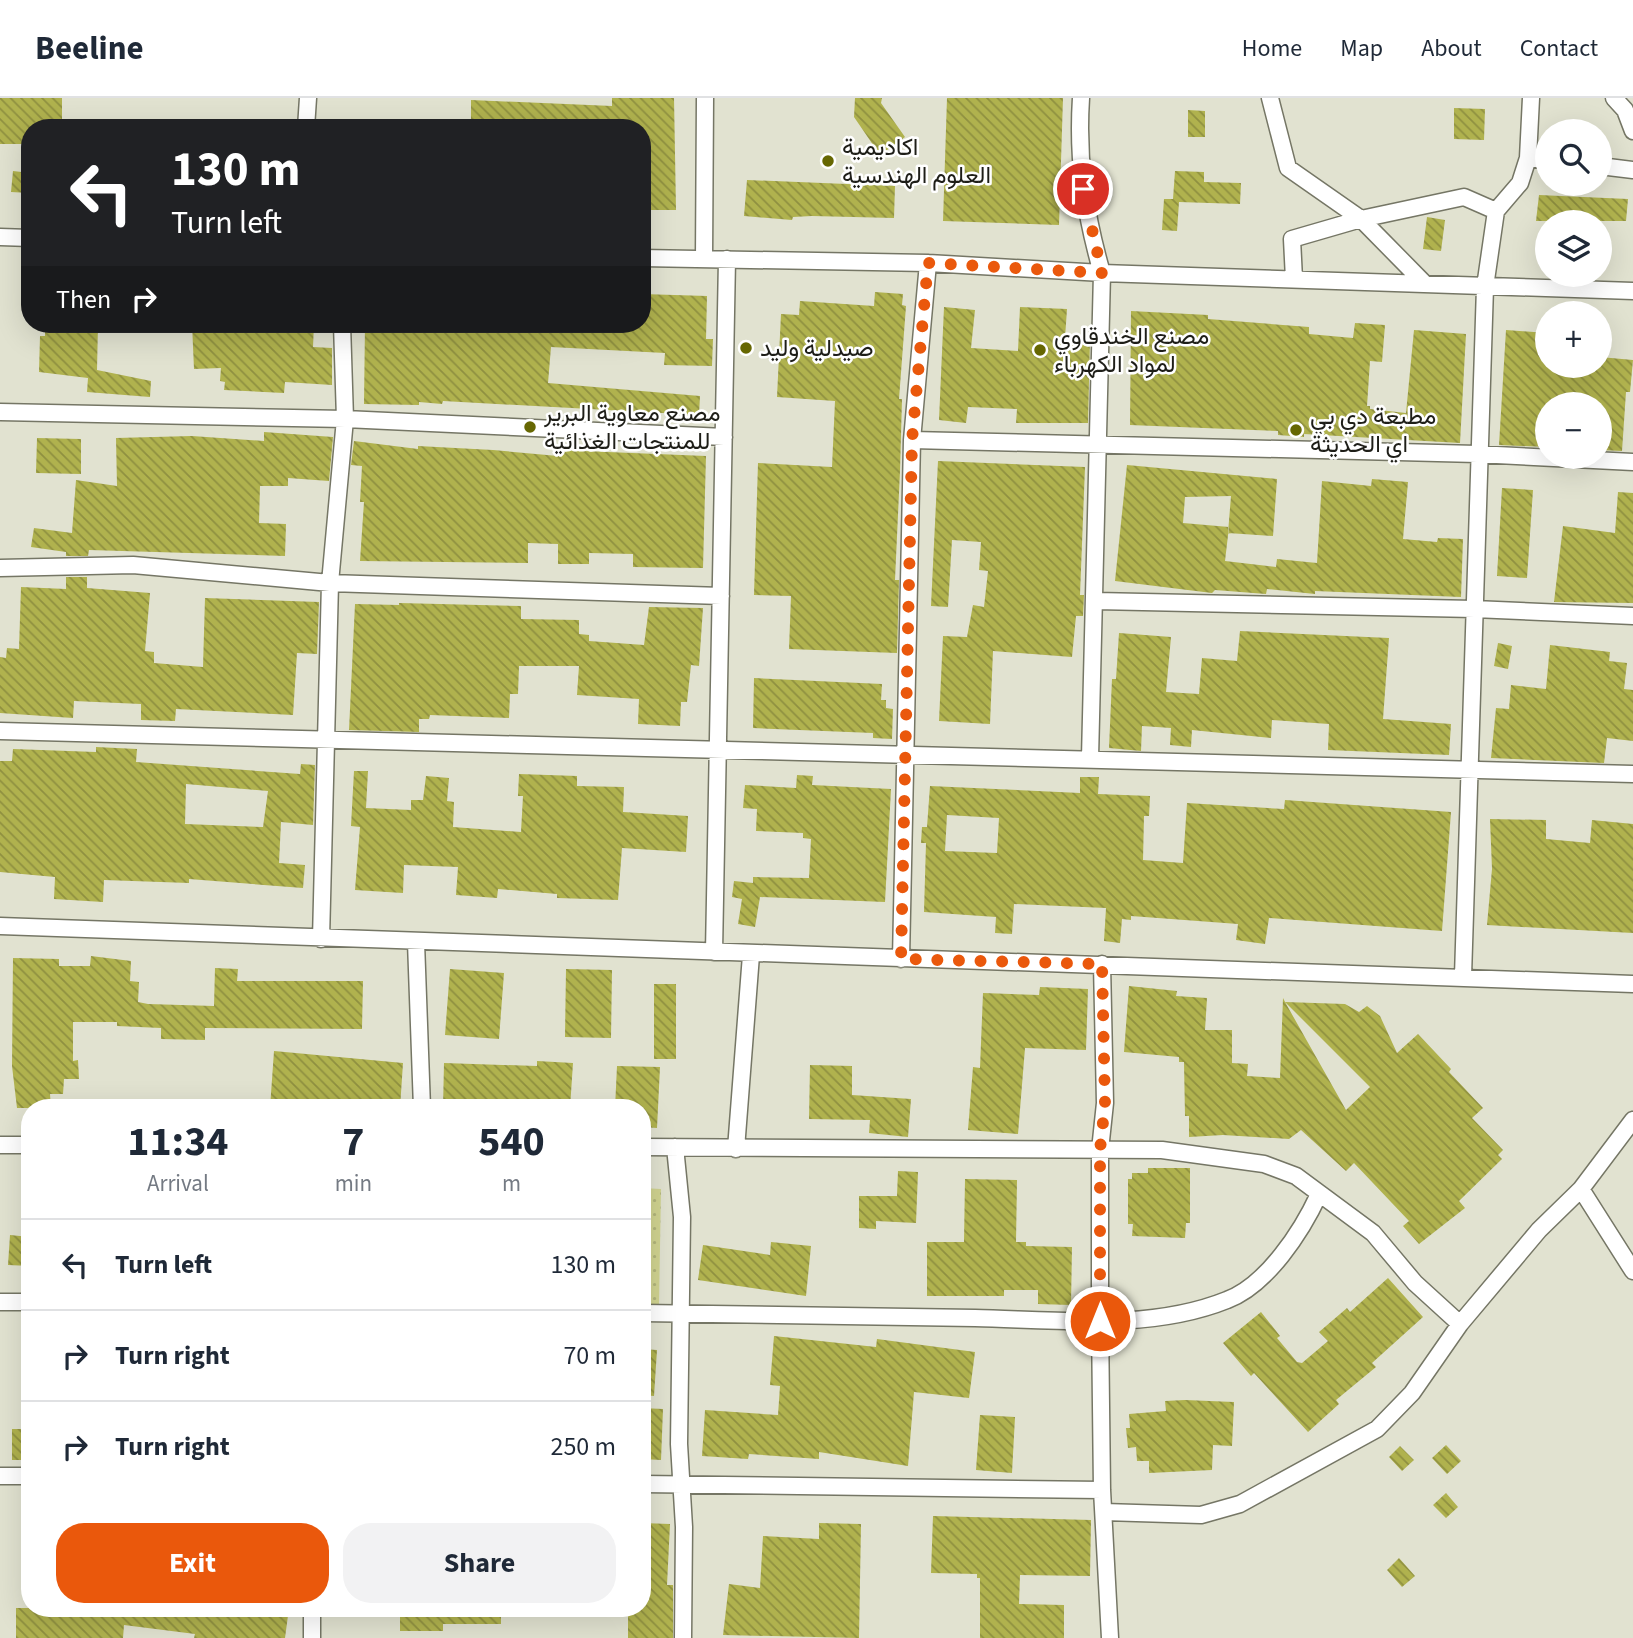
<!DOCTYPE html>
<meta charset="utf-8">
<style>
:root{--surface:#fff;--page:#f2f2f3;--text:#1f2937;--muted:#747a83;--line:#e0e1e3;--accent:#ea580c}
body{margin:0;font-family:"Source Sans 3",Vazirmatn,sans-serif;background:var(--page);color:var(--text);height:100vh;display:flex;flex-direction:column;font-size:26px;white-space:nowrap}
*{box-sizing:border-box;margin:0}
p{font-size:23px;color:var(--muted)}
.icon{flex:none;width:38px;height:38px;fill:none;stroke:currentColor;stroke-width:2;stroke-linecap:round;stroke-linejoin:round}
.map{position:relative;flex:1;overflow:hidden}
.panel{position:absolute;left:21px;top:1001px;width:630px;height:518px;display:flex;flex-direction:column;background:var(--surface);border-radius:28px;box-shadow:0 7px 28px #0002}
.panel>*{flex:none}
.hud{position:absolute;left:21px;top:21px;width:630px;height:214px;border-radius:28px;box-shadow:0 7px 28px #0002;background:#202124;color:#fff;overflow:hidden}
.tools{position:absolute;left:1535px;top:21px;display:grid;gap:14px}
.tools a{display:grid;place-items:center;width:77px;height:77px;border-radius:50%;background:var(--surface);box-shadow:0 7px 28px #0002;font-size:35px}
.pin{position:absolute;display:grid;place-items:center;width:60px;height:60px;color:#fff;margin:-30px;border:4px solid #fff;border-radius:50%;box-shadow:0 2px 7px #0007}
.me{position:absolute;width:77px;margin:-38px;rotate:0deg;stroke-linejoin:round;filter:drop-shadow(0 0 5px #0008)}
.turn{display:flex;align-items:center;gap:24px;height:147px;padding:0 35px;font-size:32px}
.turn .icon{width:91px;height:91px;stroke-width:2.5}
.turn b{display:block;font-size:49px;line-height:60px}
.then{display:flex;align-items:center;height:66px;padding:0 35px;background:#0003;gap:14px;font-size:26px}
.eta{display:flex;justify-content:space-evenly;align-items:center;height:119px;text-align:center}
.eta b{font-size:42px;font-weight:700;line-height:49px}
.cta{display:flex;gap:14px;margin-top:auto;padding:14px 35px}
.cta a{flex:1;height:80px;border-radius:28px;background:var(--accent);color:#fff;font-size:28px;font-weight:700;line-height:80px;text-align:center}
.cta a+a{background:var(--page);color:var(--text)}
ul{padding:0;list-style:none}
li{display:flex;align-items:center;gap:21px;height:91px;padding:0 35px;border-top:2px solid var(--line)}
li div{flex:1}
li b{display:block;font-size:26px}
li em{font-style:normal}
header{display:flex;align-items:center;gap:42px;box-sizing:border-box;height:98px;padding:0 35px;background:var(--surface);border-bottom:2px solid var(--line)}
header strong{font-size:33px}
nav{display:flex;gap:38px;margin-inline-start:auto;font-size:24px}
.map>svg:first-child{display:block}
.garden{fill:url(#garden-dots)}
.building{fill:url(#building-back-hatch);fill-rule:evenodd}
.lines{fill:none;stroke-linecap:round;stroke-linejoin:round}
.street-casing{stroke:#757665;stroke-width:19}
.street{stroke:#fff;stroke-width:16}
.route{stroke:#ea580c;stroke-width:12;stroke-dasharray:0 21.6}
.poi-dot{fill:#666702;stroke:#fff;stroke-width:2.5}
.labels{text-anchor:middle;stroke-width:5;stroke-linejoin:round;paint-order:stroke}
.poi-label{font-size:24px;fill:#1e1e18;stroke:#fff;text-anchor:start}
</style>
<header>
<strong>Beeline</strong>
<nav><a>Home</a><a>Map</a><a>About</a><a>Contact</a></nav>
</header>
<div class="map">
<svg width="1633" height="1540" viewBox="0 0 1633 1540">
<defs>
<pattern id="garden-dots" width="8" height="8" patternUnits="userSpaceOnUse" patternTransform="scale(1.75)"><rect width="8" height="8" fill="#d0d390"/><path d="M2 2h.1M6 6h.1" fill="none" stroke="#b2b57b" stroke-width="1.8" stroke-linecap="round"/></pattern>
<pattern id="building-back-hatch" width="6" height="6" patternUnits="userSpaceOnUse" patternTransform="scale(1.75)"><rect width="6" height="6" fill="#b0b24e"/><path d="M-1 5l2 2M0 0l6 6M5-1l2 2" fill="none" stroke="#8f9040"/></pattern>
</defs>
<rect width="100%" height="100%" fill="#e1e2d0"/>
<path class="garden" d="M 642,1090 L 661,1091 L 659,1209 L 642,1209 Z"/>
<path class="building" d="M 0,0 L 62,0 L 62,30 L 30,30 L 29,46 L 0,46 Z
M 612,0 L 674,0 L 676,112 L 642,112 L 642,30 L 471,30 L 471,2 L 612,8 Z
M 855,0 L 882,0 L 881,5 L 905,39 L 880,57 L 854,19 Z
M 947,0 L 1063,0 L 1059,127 L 943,123 Z
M 1454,10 L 1485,11 L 1484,42 L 1454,41 Z
M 1188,12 L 1205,13 L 1205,39 L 1188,39 Z
M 13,73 L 30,75 L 29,95 L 11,94 Z
M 1175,73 L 1204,74 L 1204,84 L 1241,85 L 1240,106 L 1179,104 L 1177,133 L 1162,132 L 1164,101 L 1173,101 Z
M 747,82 L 895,88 L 894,120 L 812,118 L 793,119 L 792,122 L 744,118 Z
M 1539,97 L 1628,101 L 1626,123 L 1536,123 Z
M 1427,119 L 1445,122 L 1441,153 L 1423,151 Z
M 875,194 L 903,196 L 902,207 L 906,208 L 899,301 L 902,301 L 900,373 L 895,482 L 899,482 L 897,555 L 789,551 L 791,498 L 754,497 L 758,365 L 832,369 L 835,303 L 777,299 L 781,216 L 799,217 L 800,203 L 874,208 Z
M 642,196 L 707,198 L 706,241 L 713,241 L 712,268 L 664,267 L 665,255 L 551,249 L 548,285 L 700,298 L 699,317 L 443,303 L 442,306 L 419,304 L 419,307 L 364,306 L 365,226 L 642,226 Z
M 944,209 L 975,212 L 971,250 L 1018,253 L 1020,209 L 1067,211 L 1065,240 L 1090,242 L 1088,325 L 1016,325 L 1017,311 L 968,309 L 966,325 L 939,322 Z
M 1131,213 L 1208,217 L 1208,221 L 1309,229 L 1309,236 L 1353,240 L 1355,225 L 1385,227 L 1382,264 L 1370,263 L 1367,308 L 1370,308 L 1370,311 L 1406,315 L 1414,232 L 1466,236 L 1460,345 L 1304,336 L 1304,339 L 1278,337 L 1278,333 L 1130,327 Z
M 45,226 L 98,226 L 97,272 L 151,283 L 150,299 L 87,294 L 88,280 L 39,274 L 40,238 L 45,238 Z
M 192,226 L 314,226 L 313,249 L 332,250 L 332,287 L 285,284 L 284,295 L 224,292 L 225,284 L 220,283 L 221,270 L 194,271 Z
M 1506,232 L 1547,235 L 1547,268 L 1600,268 L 1600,259 L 1633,262 L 1630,294 L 1626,294 L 1622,353 L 1600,352 L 1600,306 L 1547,306 L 1547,349 L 1499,347 Z
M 264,334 L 333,339 L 329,383 L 288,380 L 288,388 L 260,388 L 259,425 L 286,426 L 285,458 L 89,452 L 88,458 L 66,458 L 66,454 L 31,449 L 34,430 L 72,435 L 76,382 L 117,388 L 116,340 L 192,338 L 264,343 Z
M 37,340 L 81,341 L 81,376 L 36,375 Z
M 354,343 L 418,351 L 418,348 L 493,352 L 558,358 L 558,352 L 706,358 L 703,470 L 633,469 L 633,456 L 589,455 L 589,466 L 558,466 L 558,446 L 528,445 L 528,465 L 360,463 L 364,404 L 360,404 L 362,368 L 351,367 Z
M 938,363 L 1085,369 L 1080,497 L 1084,497 L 1083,518 L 1076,518 L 1072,559 L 993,553 L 990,626 L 939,623 L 943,538 L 967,539 L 973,507 L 984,509 L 988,473 L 979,472 L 981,444 L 952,442 L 948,509 L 931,508 Z
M 1127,367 L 1277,381 L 1273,438 L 1228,435 L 1231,398 L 1185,399 L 1183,425 L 1229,429 L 1225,463 L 1276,469 L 1277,461 L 1317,465 L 1322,383 L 1371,388 L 1372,381 L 1408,384 L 1403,441 L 1437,444 L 1438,440 L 1463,441 L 1461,499 L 1315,493 L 1315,496 L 1267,491 L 1266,496 L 1215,492 L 1212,495 L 1115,483 Z
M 1502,390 L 1533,392 L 1527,480 L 1497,478 Z
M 1618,394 L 1633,395 L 1633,505 L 1554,504 L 1563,428 L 1615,435 Z
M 66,479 L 87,479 L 87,490 L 150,495 L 145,553 L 154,554 L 154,565 L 203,569 L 205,500 L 319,504 L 317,556 L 297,555 L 293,617 L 176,611 L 175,623 L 141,622 L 141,606 L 74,603 L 73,620 L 0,615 L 0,559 L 6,560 L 7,550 L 19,551 L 21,489 L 66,491 Z
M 399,505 L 521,508 L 521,521 L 579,522 L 579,536 L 589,537 L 589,543 L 644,547 L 649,509 L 703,510 L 699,568 L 691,567 L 687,604 L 681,604 L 680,628 L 638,626 L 639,601 L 577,597 L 579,568 L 519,568 L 518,596 L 510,596 L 509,620 L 430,617 L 429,621 L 419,621 L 419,634 L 349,632 L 355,506 L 399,507 Z
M 1240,533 L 1389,540 L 1383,621 L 1451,626 L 1449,657 L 1328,652 L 1329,626 L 1272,622 L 1271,640 L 1192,632 L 1191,649 L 1170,647 L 1171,630 L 1142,628 L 1141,653 L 1109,650 L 1112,581 L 1116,581 L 1119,535 L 1171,539 L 1166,594 L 1199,596 L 1202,560 L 1237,563 Z
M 1498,545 L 1512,548 L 1508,571 L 1494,568 Z
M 1550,547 L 1610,554 L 1609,563 L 1627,565 L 1624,591 L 1633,592 L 1633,643 L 1607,640 L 1604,665 L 1491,660 L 1496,610 L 1509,611 L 1511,587 L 1546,591 Z
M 754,580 L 882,586 L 881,602 L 886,602 L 886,610 L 893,611 L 892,641 L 873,640 L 873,635 L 753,630 Z
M 96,649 L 137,651 L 136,664 L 300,676 L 301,666 L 315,667 L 313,727 L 281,724 L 279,765 L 305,767 L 303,790 L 189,781 L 189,785 L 104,782 L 103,804 L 54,801 L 55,779 L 0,774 L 0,663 L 12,663 L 13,651 L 96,654 ZM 186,686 L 268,693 L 263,729 L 185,726 Z
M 354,673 L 368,673 L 366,710 L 411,712 L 411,702 L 423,702 L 426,678 L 449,680 L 447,703 L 454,704 L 453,729 L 521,734 L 523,698 L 518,698 L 519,676 L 577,678 L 577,688 L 624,689 L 623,714 L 688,718 L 686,754 L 622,750 L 618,802 L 557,800 L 557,796 L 498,791 L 497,800 L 456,797 L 458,769 L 404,767 L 403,795 L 355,792 L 360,729 L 351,728 Z
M 797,677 L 813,678 L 812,687 L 891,691 L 885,804 L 760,799 L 755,829 L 738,826 L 742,801 L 732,799 L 734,783 L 753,785 L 753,779 L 809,780 L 811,741 L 803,740 L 803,735 L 756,733 L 757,711 L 743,710 L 745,687 L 796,690 Z
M 1080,679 L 1099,679 L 1098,696 L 1150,698 L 1149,718 L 1144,718 L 1143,762 L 1183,765 L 1187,705 L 1284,711 L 1285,702 L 1451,714 L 1442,833 L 1269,820 L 1265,846 L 1236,842 L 1238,826 L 1131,818 L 1131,822 L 1122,821 L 1120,845 L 1104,843 L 1106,810 L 1014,806 L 1012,836 L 995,835 L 996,819 L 924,814 L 926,745 L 921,745 L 922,729 L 927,729 L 930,688 L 1080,695 ZM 947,717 L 999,720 L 997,755 L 945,753 Z
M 1490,721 L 1546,722 L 1546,741 L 1590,745 L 1592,722 L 1633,726 L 1633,835 L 1487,827 L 1492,771 Z
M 91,858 L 131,863 L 130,883 L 139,884 L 138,904 L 148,906 L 214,908 L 215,870 L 238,871 L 237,883 L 363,883 L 362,931 L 205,930 L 205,942 L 161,941 L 161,930 L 117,928 L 117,924 L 73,924 L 73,963 L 78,962 L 79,981 L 64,981 L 63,996 L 50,996 L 51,1010 L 17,1010 L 12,968 L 13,860 L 59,861 L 59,868 L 90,868 Z
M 450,871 L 504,875 L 499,941 L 445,937 Z
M 566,871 L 612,872 L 611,940 L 565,939 Z
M 654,886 L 676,886 L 676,961 L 654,961 Z
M 1129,888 L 1177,893 L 1176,898 L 1207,900 L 1205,932 L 1232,932 L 1232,965 L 1248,966 L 1247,978 L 1280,980 L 1283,900 L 1285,904 L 1345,906 L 1359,914 L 1367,908 L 1380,918 L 1397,955 L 1418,936 L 1451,971 L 1449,974 L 1483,1010 L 1472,1020 L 1503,1052 L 1498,1057 L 1502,1061 L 1459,1103 L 1465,1110 L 1419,1146 L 1403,1128 L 1409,1123 L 1354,1065 L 1346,1073 L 1301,1032 L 1289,1041 L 1223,1037 L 1189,1039 L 1189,1018 L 1185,1018 L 1184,964 L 1179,964 L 1179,959 L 1124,954 ZM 1285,904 L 1370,989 L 1346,1012 Z
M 1040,889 L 1088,891 L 1086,952 L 1025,950 L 1018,1036 L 968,1032 L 973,969 L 980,970 L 983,895 L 1039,897 Z
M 274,953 L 403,965 L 400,1010 L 306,1004 L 305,1010 L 270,1010 Z
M 537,963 L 573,965 L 570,1010 L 494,1007 L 494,1010 L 443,1010 L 444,965 L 537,968 Z
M 810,967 L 852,968 L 852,997 L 911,1001 L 908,1039 L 869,1035 L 870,1022 L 809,1021 Z
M 617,968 L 660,969 L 657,1030 L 642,1029 L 642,1010 L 615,1010 Z
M 1148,1070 L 1190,1070 L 1190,1125 L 1186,1125 L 1185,1140 L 1132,1138 L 1133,1126 L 1128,1126 L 1128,1081 L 1132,1081 L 1132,1075 L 1148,1075 Z
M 898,1073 L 918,1074 L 916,1125 L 876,1123 L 876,1131 L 859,1130 L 859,1098 L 897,1098 Z
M 965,1081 L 1017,1082 L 1016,1144 L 1026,1144 L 1026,1148 L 1072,1149 L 1071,1207 L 1038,1206 L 1038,1192 L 1004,1192 L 1004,1198 L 927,1198 L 927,1144 L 964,1144 Z
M 10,1137 L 30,1139 L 30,1168 L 8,1167 Z
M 771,1144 L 811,1148 L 806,1198 L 698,1182 L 703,1147 L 770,1157 Z
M 1388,1180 L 1423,1219 L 1372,1265 L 1376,1269 L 1336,1302 L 1339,1306 L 1308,1334 L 1254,1275 L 1251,1278 L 1223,1245 L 1261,1214 L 1280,1238 L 1277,1240 L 1297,1264 L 1302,1265 L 1328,1243 L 1319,1234 L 1347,1210 L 1350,1214 Z
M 774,1238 L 876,1249 L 877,1241 L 975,1254 L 969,1300 L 914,1294 L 908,1368 L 819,1354 L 819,1361 L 749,1356 L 748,1361 L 702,1358 L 705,1312 L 778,1317 L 780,1288 L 770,1287 Z
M 642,1251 L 657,1252 L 654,1298 L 642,1297 Z
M 1185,1302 L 1234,1304 L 1232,1348 L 1213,1347 L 1212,1372 L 1149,1375 L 1149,1363 L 1137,1363 L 1136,1349 L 1128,1350 L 1126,1330 L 1130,1330 L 1129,1316 L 1166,1313 L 1165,1303 Z
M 642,1310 L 663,1311 L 661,1362 L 642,1361 Z
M 980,1317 L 1015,1319 L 1012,1375 L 976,1372 Z
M 12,1331 L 30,1331 L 30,1362 L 12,1362 Z
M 1446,1347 L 1461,1363 L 1447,1376 L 1432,1360 Z
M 1400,1348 L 1414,1362 L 1402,1373 L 1389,1359 Z
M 1446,1395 L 1458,1409 L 1446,1420 L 1433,1407 Z
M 933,1418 L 1091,1422 L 1090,1478 L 1020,1477 L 1019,1506 L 1064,1507 L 1064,1540 L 980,1540 L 980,1480 L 977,1480 L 977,1476 L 931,1475 Z
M 642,1425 L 670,1426 L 667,1487 L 673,1487 L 673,1540 L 628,1540 L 628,1510 L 642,1510 Z
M 819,1425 L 861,1426 L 859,1540 L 723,1537 L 729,1486 L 760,1490 L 763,1438 L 819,1441 Z
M 1399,1460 L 1415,1478 L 1402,1489 L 1387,1472 Z
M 16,1510 L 289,1510 L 285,1540 L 194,1540 L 195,1536 L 124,1527 L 123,1540 L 16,1540 Z
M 400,1510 L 501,1510 L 501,1526 L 443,1526 L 443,1533 L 400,1533 Z"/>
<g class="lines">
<defs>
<path id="street" d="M 1081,0 C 1077,61 1085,116 1102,175 L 1090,660
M 1270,0 L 1288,70 L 1361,121 L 1425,186
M 1614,0 L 1625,12 L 1633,33
M 306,30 L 308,0
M 1528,60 L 1547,62
M 1600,68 L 1633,72
M 0,139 L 30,140
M 642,160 L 928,165 L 1102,175 L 1633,193
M 704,161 L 705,0
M 1294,181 L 1292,141 L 1361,121 L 1464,99 L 1496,113
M 0,314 L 345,321 L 724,339
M 912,342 L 1477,356 L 1633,364
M 0,470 L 133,467 L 330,485 L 721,498
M 1096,503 L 1474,511 L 1633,518
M 0,633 L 1633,676
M 0,828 L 1633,886
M 321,841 L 330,485 L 345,321 L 342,226
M 416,844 L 422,1010
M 714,854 L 727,161
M 901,861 L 912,342 L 928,165
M 1102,866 L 1105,1005 L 1100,1052 L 1100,1223 L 1102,1392 L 1110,1540
M 1463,878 L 1485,189 L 1496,113 L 1520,85 L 1528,60 L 1531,0
M 0,1047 L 30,1047
M 642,1049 L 1162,1052 L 1264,1066 L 1296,1078 L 1373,1135 L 1415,1185 L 1460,1226
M 675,1049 L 682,1119 L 679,1346 L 684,1429 L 683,1540
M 736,1051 L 751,857
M 1581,1091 L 1633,1173
M 0,1204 L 30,1204
M 642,1215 C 753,1217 864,1219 975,1220 C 1057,1222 1150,1233 1227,1202 C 1267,1187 1302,1133 1319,1096
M 0,1378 L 30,1378
M 642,1386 L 1102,1392
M 1104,1414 L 1201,1417 L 1240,1406 L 1377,1331 L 1412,1295 L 1460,1226 L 1539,1132 L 1581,1091 L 1633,1022
M 312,1510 L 312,1540"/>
</defs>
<use href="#street" class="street-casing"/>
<use href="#street" class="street"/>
</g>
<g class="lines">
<path class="route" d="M 1083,91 L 1102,175 L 928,165 L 912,342 L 901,861 L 1102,866 L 1105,1005 L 1100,1052 L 1100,1223"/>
</g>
<g class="poi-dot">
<circle cx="828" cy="63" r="7"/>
<circle cx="746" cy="250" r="7"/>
<circle cx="1040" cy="252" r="7"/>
<circle cx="530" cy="329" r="7"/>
<circle cx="1296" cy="332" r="7"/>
</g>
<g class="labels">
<g class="poi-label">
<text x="842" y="57">اكاديمية<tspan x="842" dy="28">العلوم الهندسية</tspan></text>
<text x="1054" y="246">مصنع الخندقاوي<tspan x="1054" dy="28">لمواد الكهرباء</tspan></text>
<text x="760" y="258">صيدلية وليد</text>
<text x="544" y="323">مصنع معاوية البرير<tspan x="544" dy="28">للمنتجات الغذائية</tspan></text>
<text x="1310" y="326">مطبعة دي بي<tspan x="1310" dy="28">اي الحديثة</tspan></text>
</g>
</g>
</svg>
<div class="tools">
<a><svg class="icon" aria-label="search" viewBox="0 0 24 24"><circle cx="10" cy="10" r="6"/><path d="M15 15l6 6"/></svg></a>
<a><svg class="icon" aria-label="layers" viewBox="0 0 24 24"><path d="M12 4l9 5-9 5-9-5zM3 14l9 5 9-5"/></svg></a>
<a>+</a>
<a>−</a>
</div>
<div class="pin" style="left:1083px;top:91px;background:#d93025"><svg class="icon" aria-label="arrive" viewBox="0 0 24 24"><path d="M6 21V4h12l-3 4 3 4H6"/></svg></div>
<svg class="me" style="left:1100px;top:1223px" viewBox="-20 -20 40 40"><circle r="17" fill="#ea580c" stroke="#fff" stroke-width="3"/><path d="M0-11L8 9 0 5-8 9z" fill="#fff"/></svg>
<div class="hud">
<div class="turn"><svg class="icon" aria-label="left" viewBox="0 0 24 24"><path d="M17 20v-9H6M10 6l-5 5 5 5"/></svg><div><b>130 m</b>Turn left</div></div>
<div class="then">Then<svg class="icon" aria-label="right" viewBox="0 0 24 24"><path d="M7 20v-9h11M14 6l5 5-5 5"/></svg></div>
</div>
<section class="panel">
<div class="eta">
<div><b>11:34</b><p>Arrival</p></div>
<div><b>7</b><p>min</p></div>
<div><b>540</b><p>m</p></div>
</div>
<ul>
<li><svg class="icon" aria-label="left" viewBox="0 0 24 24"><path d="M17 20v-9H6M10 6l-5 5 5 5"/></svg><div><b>Turn left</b></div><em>130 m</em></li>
<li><svg class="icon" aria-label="right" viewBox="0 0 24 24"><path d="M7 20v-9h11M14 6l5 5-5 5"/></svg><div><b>Turn right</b></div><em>70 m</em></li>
<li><svg class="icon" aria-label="right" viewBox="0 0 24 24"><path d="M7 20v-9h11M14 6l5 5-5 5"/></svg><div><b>Turn right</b></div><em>250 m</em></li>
</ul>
<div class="cta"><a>Exit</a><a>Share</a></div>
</section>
</div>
